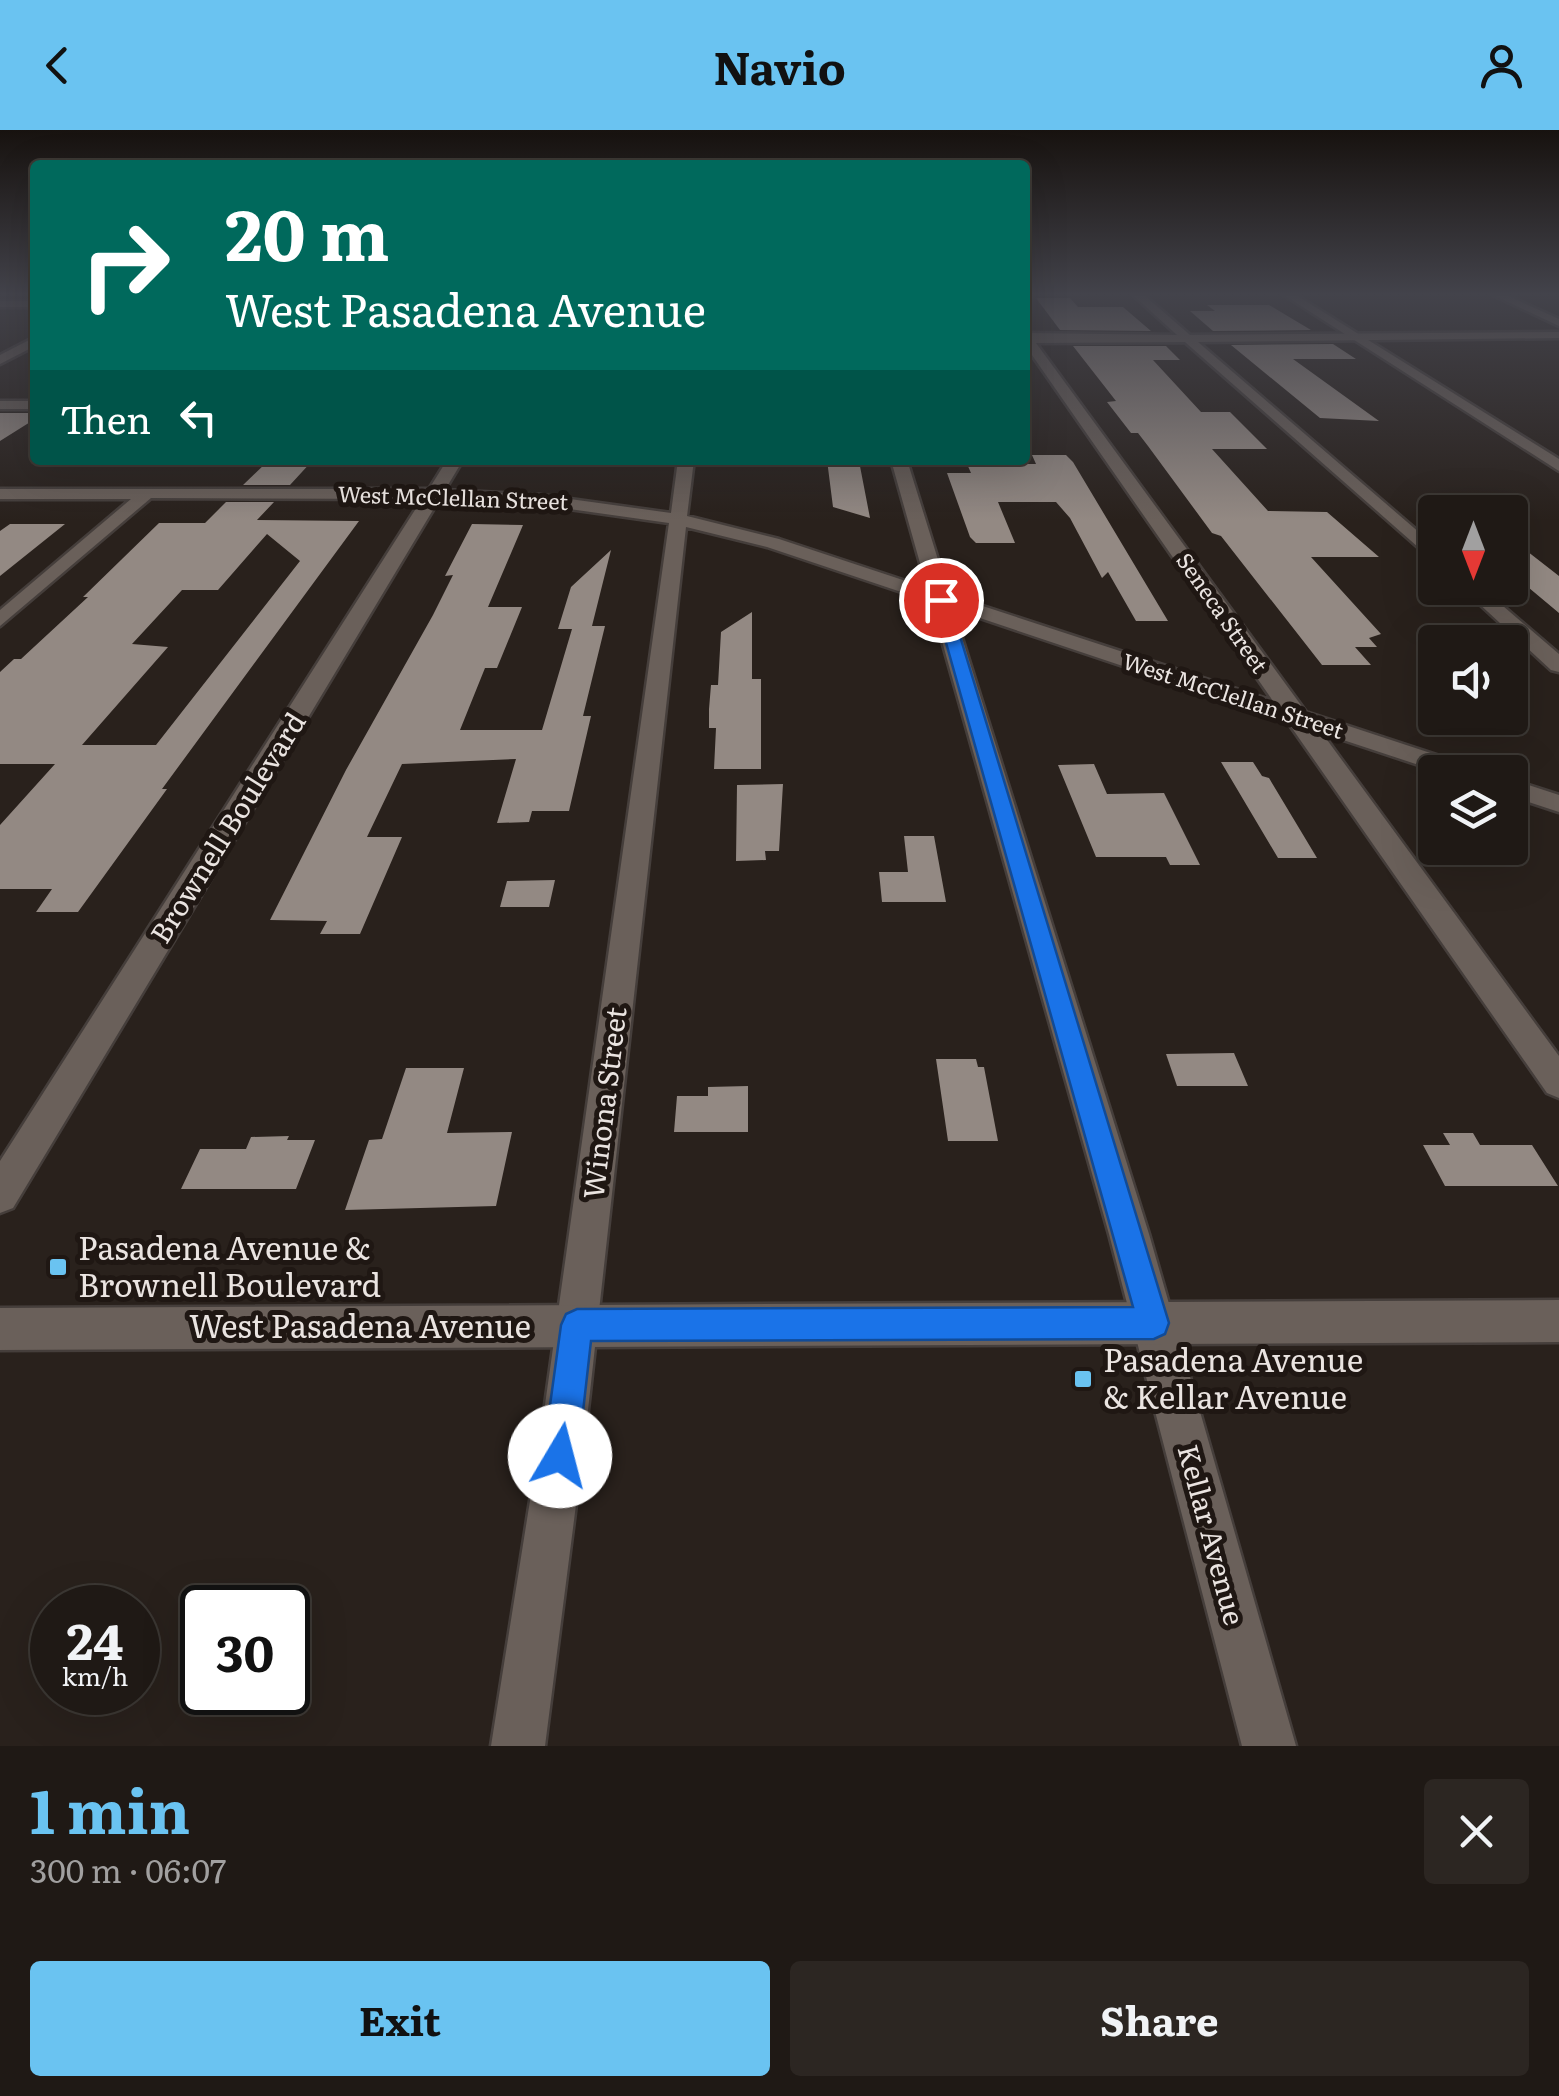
<!DOCTYPE html>
<meta charset="utf-8">
<style>
:root{--surface:#1f1915;--page:#2c2622;--text:#f1f3f6;--muted:#a1a0a0;--line:#3c3834;--accent:#6ac3f1}
body{margin:0;font-family:Literata,serif;background:var(--page);color:var(--text);height:100vh;display:flex;flex-direction:column;font-size:38px;white-space:nowrap}
*{box-sizing:border-box;margin:0}
p{font-size:32px;color:var(--muted)}
.icon{flex:none;width:55px;height:55px;fill:none;stroke:currentColor;stroke-width:2;stroke-linecap:round;stroke-linejoin:round}
.map{position:relative;height:1616px;overflow:hidden}
.details{display:flex;flex-direction:column;background:var(--surface);flex:1}
.details>*{flex:none}
.hud{position:absolute;left:30px;top:30px;width:1000px;height:305px;border-radius:10px;box-shadow:0 10px 40px #0002,0 0 0 2px var(--line);background:#00695c;color:#fff;overflow:hidden}
.needle{width:65px;rotate:180deg}
.buttons{position:absolute;left:1418px;top:365px;display:grid;gap:20px}
.buttons a{display:grid;place-items:center;width:110px;height:110px;border-radius:10px;background:var(--surface);box-shadow:0 10px 40px #0002,0 0 0 2px var(--line);font-size:50px}
.speed{position:absolute;left:30px;top:1455px;display:flex;gap:20px;font-size:50px;font-weight:700;text-align:center}
.speed>*{display:grid;place-content:center;width:130px;height:130px;border-radius:50%;background:var(--surface);box-shadow:0 10px 40px #0002,0 0 0 2px var(--line);line-height:1}
.speed small{font-size:25px;font-weight:400}
.speed .limit{border:5px solid #111;border-radius:15px;background:#fff;color:#111}
.pin{position:absolute;display:grid;place-items:center;width:85px;height:85px;color:#fff;margin:-42px;border:5px solid #fff;border-radius:50%;box-shadow:0 2px 10px #0007}
.me{position:absolute;width:110px;margin:-55px;rotate:8deg;stroke-linejoin:round;filter:drop-shadow(0 0 8px #0008)}
.turn{display:flex;align-items:center;gap:35px;height:210px;padding:0 30px;font-size:45px}
.turn .icon{width:130px;height:130px;stroke-width:2.5}
.turn b{display:block;font-size:70px;line-height:85px}
.then{display:flex;align-items:center;height:95px;padding:0 30px;background:#0003;gap:20px;font-size:38px}
.round{display:grid;place-items:center;flex:none;width:105px;height:105px;border-radius:10px;background:var(--page)}
.overview{display:flex;align-items:center;justify-content:space-between;height:170px;padding:0 30px}
h1{font-size:60px;font-weight:700;line-height:75px;color:var(--accent)}
.primary-button{display:flex;gap:20px;margin-top:auto;padding:20px 30px}
.primary-button a{flex:1;height:115px;border-radius:10px;background:var(--accent);color:#111;font-size:40px;font-weight:700;line-height:115px;text-align:center}
.primary-button a+a{background:var(--page);color:var(--text)}
header{display:flex;justify-content:space-between;align-items:center;height:130px;padding:0 30px;background:var(--accent);color:#111;font-size:45px;font-weight:700}
.map>svg:first-child{display:block}
.building{fill:#938983;fill-rule:evenodd}
.lines{fill:none;stroke-linecap:round;stroke-linejoin:round}
.minor-casing{stroke:#453e3b;stroke-width:5}
.tertiary-casing{stroke:#453e3b;stroke-width:5}
.secondary-casing{stroke:#453e3b;stroke-width:5}
.minor{fill:#6a605a;fill-rule:evenodd}
.tertiary{fill:#6a605a;fill-rule:evenodd}
.secondary{fill:#6a605a;fill-rule:evenodd}
.route{fill:#1a73e8;stroke:#114b97;stroke-width:2.5}
.poi-dot{fill:#6ac3f1;stroke:#1f1713;stroke-width:4}
.labels{text-anchor:middle;stroke-width:10;stroke-linejoin:round;paint-order:stroke}
.far-street-label{font-size:22px;fill:#eae4e1;stroke:#1f1713}
.street-label{font-size:28px;fill:#eae4e1;stroke:#1f1713}
.near-poi-label{font-size:32px;fill:#eae4e1;stroke:#1f1713;text-anchor:start}
.near-street-label{font-size:32px;fill:#eae4e1;stroke:#1f1713}
</style>
<header><svg class="icon" aria-label="back" viewBox="0 0 24 24"><path d="M15 5l-7 7 7 7"/></svg>Navio<svg class="icon" aria-label="person" viewBox="0 0 24 24"><circle cx="12" cy="8" r="4"/><path d="M4 21q1-7 8-7t8 7"/></svg></header>
<div class="map">
<svg width="1559" height="1616" viewBox="0 0 1559 1616">
<rect width="100%" height="100%" fill="#29211c"/>
<path class="building" d="M 1036,168 L 1070,168 L 1078,177 L 1123,177 L 1151,201 L 1060,200 Z
M 1207,175 L 1269,175 L 1311,200 L 1213,201 L 1190,181 L 1215,181 Z
M 1333,214 L 1356,229 L 1293,229 L 1379,291 L 1320,288 L 1231,215 Z
M 1073,216 L 1166,216 L 1180,230 L 1153,230 L 1201,282 L 1230,282 L 1267,319 L 1212,319 L 1268,381 L 1327,382 L 1379,427 L 1311,427 L 1381,504 L 1369,508 L 1377,517 L 1355,517 L 1371,535 L 1322,535 L 1221,406 L 1212,403 L 1148,316 L 1138,303 L 1131,303 L 1107,272 L 1116,271 Z
M 0,283 L 35,283 L 35,289 L 0,311 Z
M 1032,325 L 1066,325 L 1073,332 L 1168,491 L 1136,491 L 1108,442 L 1102,448 L 1070,388 L 1056,372 L 998,372 L 1015,413 L 976,413 L 970,407 L 947,343 L 971,343 L 967,334 L 1036,334 Z
M 269,330 L 313,330 L 290,355 L 243,355 Z
M 827,330 L 859,331 L 870,388 L 833,377 Z
M 226,372 L 274,372 L 257,390 L 359,391 L 162,659 L 167,659 L 78,782 L 36,782 L 52,759 L 0,759 L 0,695 L 55,634 L 0,634 L 0,542 L 14,529 L 21,529 L 88,467 L 83,467 L 159,393 L 205,393 ZM 267,404 L 300,431 L 156,615 L 82,615 L 168,517 L 132,514 L 182,460 L 218,460 Z
M 10,394 L 65,394 L 0,446 L 0,401 Z
M 472,394 L 523,395 L 488,477 L 522,477 L 497,538 L 485,538 L 460,600 L 542,600 L 572,499 L 558,499 L 571,457 L 611,420 L 592,496 L 605,496 L 583,586 L 591,586 L 569,681 L 532,681 L 529,692 L 497,693 L 516,629 L 402,634 L 367,707 L 402,707 L 360,804 L 320,804 L 327,791 L 270,790 L 346,640 L 433,485 L 453,445 L 445,446 Z
M 1510,408 L 1559,446 L 1559,483 L 1510,442 Z
M 752,482 L 752,549 L 761,549 L 761,639 L 714,639 L 716,598 L 709,598 L 709,579 L 711,555 L 718,555 L 721,502 Z
M 1221,632 L 1253,632 L 1262,646 L 1269,648 L 1317,728 L 1278,728 Z
M 1094,634 L 1107,664 L 1164,663 L 1200,735 L 1170,735 L 1166,727 L 1096,727 L 1058,635 Z
M 783,654 L 779,721 L 765,721 L 766,730 L 736,731 L 737,655 Z
M 904,706 L 934,706 L 946,772 L 882,772 L 879,742 L 908,742 Z
M 555,750 L 549,777 L 500,777 L 507,751 Z
M 1234,923 L 1248,956 L 1177,956 L 1166,924 Z
M 936,929 L 976,929 L 978,937 L 984,937 L 998,1011 L 948,1011 Z
M 406,938 L 464,938 L 447,1003 L 512,1002 L 496,1076 L 345,1080 L 369,1010 L 382,1009 Z
M 748,956 L 748,1002 L 674,1002 L 677,966 L 708,966 L 708,957 Z
M 1443,1003 L 1473,1003 L 1480,1015 L 1532,1015 L 1558,1056 L 1445,1056 L 1423,1015 L 1450,1015 Z
M 289,1006 L 287,1010 L 315,1010 L 296,1059 L 181,1059 L 200,1019 L 246,1019 L 251,1007 Z"/>
<g class="lines">
<defs>
<path id="minor" d="M 1133,165 L 1144,165 L 1190,205 L 1559,202 L 1559,208 L 1198,212 L 1435,416 L 1435,432 L 1185,212 L 1036,213 L 1306,582 L 1473,637 L 1476,642 L 1440,642 L 1322,603 L 1559,926 L 1559,968 L 1547,963 L 1287,591 L 953,479 L 1149,1104 L 1296,1616 L 1242,1616 L 1109,1104 L 931,472 L 767,417 L 686,397 L 587,1289 L 545,1616 L 491,1616 L 543,1289 L 669,393 L 541,375 L 439,370 L 13,1078 L 0,1083 L 0,1031 L 422,369 L 151,368 L 0,496 L 0,480 L 131,369 L 0,369 L 0,359 L 429,359 L 447,330 L 463,330 L 445,360 L 541,365 L 671,383 L 678,330 L 694,330 L 687,386 L 779,409 L 927,458 L 891,330 L 907,330 L 949,465 L 1273,571 L 1025,215 L 1025,203 L 1177,205 Z
M 1493,165 L 1506,165 L 1559,189 L 1559,196 Z
M 0,171 L 35,171 L 35,177 L 0,177 Z
M 35,207 L 35,216 L 0,234 L 0,225 Z
M 0,271 L 35,271 L 35,279 L 0,279 Z
M 1462,458 L 1482,458 L 1559,524 L 1559,542 L 1551,540 Z
M 1510,649 L 1559,665 L 1559,682 L 1510,666 Z"/>
<path id="tertiary" d="M 1559,1170 L 1559,1212 L 0,1220 L 0,1178 Z"/>
<path id="secondary" d="M 1284,165 L 1296,165 L 1559,329 L 1559,341 Z"/>
</defs>
<use href="#minor" class="minor-casing"/>
<use href="#tertiary" class="tertiary-casing"/>
<use href="#secondary" class="secondary-casing"/>
<use href="#minor" class="minor"/>
<use href="#tertiary" class="tertiary"/>
<use href="#secondary" class="secondary"/>
</g>
<linearGradient id="sky" x2="0" y2="1"><stop stop-color="#17120f"/><stop offset="0.42" stop-color="#43434b"/><stop offset="1" stop-color="#43434b" stop-opacity="0"/></linearGradient>
<rect width="1559" height="391" fill="url(#sky)"/>
<path class="route" d="M 941,466 L 949,470 L 1169,1193 L 1165,1204 L 1154,1209 L 591,1211 L 578,1326 L 573,1338 L 560,1343 L 548,1338 L 543,1326 L 561,1195 L 566,1184 L 577,1179 L 1133,1177 L 934,470 Z"/>
<g class="poi-dot">
<rect x="48" y="1127" width="20" height="20" rx="5"/>
<rect x="1073" y="1239" width="20" height="20" rx="5"/>
</g>
<g class="labels">
<g class="far-street-label">
<text transform="translate(453 368) rotate(2)" y="8">West McClellan Street</text>
<text transform="translate(1222 483) rotate(55)" y="8">Seneca Street</text>
<text transform="translate(1233 566) rotate(18)" y="8">West McClellan Street</text>
</g>
<g class="street-label">
<text transform="translate(228 698) rotate(-58)" y="10">Brownell Boulevard</text>
<text transform="translate(605 973) rotate(-83)" y="10">Winona Street</text>
<text transform="translate(1211 1405) rotate(75)" y="10">Kellar Avenue</text>
</g>
<g class="near-poi-label">
<text x="78" y="1130">Pasadena Avenue &amp;<tspan x="78" dy="37">Brownell Boulevard</tspan></text>
<text x="1103" y="1242">Pasadena Avenue<tspan x="1103" dy="37">&amp; Kellar Avenue</tspan></text>
</g>
<g class="near-street-label">
<text x="360" y="1208">West Pasadena Avenue</text>
</g>
</g>
</svg>
<div class="buttons">
<a><svg class="needle" viewBox="-14 -14 28 28"><path d="M0-13l5 13h-10z" fill="#e53935"/><path d="M0 13l5-13h-10z" fill="#a1a0a0"/></svg></a>
<a><svg class="icon" aria-label="sound" viewBox="0 0 24 24"><path d="M4 9h4l5-4v14l-5-4H4zM17 9q2 3 0 6"/></svg></a>
<a><svg class="icon" aria-label="layers" viewBox="0 0 24 24"><path d="M12 4l9 5-9 5-9-5zM3 14l9 5 9-5"/></svg></a>
</div>
<div class="speed"><div>24<small>km/h</small></div><div class="limit">30</div></div>
<div class="pin" style="left:941px;top:470px;background:#d93025"><svg class="icon" aria-label="arrive" viewBox="0 0 24 24"><path d="M6 21V4h12l-3 4 3 4H6"/></svg></div>
<svg class="me" style="left:560px;top:1326px" viewBox="-20 -20 40 40"><circle r="19" fill="#fff"/><path d="M0-13L10 11 0 6-10 11z" fill="#1a73e8"/></svg>
<div class="hud">
<div class="turn"><svg class="icon" aria-label="right" viewBox="0 0 24 24"><path d="M7 20v-9h11M14 6l5 5-5 5"/></svg><div><b>20 m</b>West Pasadena Avenue</div></div>
<div class="then">Then<svg class="icon" aria-label="left" viewBox="0 0 24 24"><path d="M17 20v-9H6M10 6l-5 5 5 5"/></svg></div>
</div>
</div>
<section class="details">
<div class="overview"><div><h1>1 min</h1><p>300 m · 06:07</p></div><a class="round"><svg class="icon" aria-label="close" viewBox="0 0 24 24"><path d="M6 6l12 12M18 6L6 18"/></svg></a></div>
<div class="primary-button"><a>Exit</a><a>Share</a></div>
</section>
